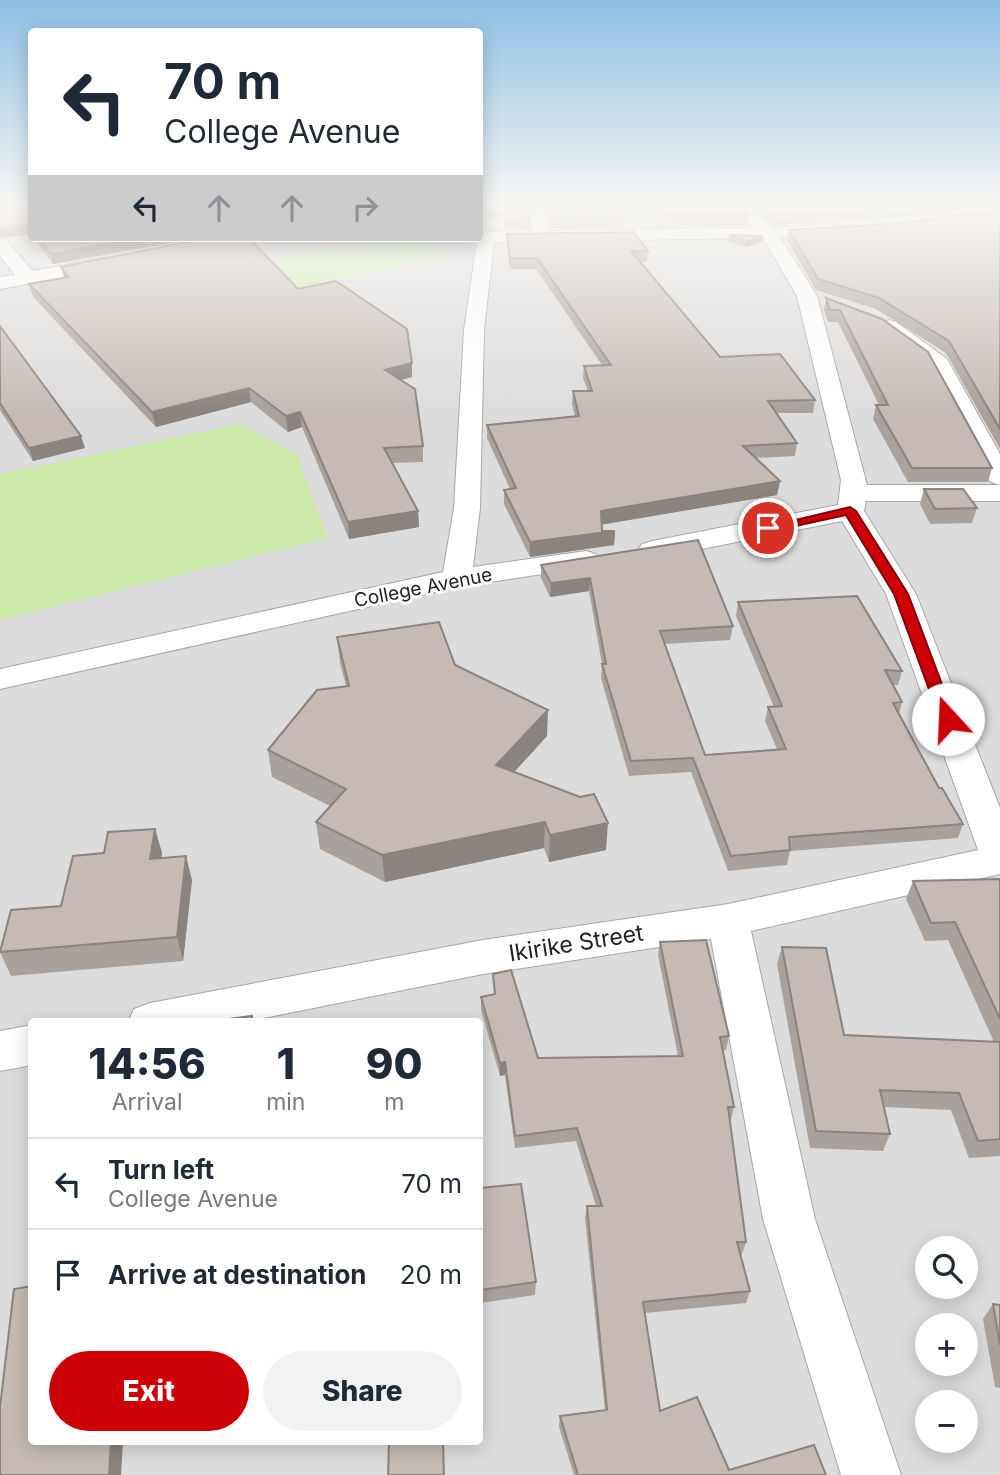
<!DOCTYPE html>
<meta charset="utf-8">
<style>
:root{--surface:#fff;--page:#f2f2f3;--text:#1f2937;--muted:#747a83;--line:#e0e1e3;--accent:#ce0007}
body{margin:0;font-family:Inter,sans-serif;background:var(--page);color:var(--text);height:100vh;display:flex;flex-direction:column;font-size:26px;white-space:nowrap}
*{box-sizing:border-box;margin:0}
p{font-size:23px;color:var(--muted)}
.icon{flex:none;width:38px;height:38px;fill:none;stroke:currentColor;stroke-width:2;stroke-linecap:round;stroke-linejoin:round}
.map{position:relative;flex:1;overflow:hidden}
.sheet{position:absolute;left:28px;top:1018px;width:455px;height:427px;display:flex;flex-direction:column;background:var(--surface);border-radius:7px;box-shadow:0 4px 18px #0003}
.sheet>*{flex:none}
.hud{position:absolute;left:28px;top:28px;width:455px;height:214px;border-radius:7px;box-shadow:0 4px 18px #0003;background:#fff;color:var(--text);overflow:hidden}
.fabs{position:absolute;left:915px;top:1236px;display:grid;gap:14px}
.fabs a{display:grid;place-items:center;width:63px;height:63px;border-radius:50%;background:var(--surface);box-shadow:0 4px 18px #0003;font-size:35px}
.pin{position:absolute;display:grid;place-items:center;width:60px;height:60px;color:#fff;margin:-30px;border:4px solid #fff;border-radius:50%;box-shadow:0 2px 7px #0007}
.me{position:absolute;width:77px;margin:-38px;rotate:340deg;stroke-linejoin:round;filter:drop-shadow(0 0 5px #0008)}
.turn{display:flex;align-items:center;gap:24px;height:147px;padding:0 21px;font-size:32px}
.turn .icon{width:91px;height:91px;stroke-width:2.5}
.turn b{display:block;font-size:49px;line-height:60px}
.lanes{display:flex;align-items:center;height:66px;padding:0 21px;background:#0003;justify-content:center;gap:35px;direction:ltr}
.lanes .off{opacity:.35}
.eta{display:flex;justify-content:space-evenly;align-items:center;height:119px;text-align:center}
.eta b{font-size:42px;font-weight:800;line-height:49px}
.primary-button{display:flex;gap:14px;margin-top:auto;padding:14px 21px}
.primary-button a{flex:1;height:80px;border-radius:42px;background:var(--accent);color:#fff;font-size:28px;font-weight:800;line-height:80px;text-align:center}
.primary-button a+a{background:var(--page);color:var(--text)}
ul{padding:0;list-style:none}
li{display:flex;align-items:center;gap:21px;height:91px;padding:0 21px;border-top:2px solid var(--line)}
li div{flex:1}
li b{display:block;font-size:26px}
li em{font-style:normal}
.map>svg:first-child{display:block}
.residential{fill:#dddcdc;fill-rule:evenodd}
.grass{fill:#ccebaa}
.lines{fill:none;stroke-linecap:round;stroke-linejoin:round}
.minor-casing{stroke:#a6a6a6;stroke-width:2}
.minor{fill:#fff;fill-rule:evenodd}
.wall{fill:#a9a19b}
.shaded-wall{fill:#8a837e}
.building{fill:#c5bbb4;stroke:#8a837e;stroke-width:2}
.route{fill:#ce0007;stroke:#860005;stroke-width:2}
.labels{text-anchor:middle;stroke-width:6;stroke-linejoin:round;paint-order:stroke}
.street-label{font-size:19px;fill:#1f1f1f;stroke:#fff}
.near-street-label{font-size:23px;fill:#1f1f1f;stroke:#fff}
</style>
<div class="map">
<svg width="1000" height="1475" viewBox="0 0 1000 1475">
<rect width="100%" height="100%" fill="#f0ece5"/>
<path class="residential" d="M 0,205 L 31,205 L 32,238 L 480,238 L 480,205 L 1000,205 L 1000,1475 L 0,1475 ZM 32,1022 L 480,1022 L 480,1442 L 32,1442 ZM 928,1248 L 966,1248 L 966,1286 L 928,1286 ZM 928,1325 L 966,1325 L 966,1363 L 928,1363 ZM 928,1402 L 966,1402 L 966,1440 L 928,1440 Z"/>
<path class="grass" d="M 425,242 L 444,258 L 230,300 L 194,279 L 349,244 Z
M 240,424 L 297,455 L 327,538 L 0,620 L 0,474 Z"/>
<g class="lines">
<defs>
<path id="minor" d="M 525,205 L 541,205 L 550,231 L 753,228 L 729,205 L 747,205 L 773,228 L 841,225 L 844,229 L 835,234 L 780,237 L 817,296 L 867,485 L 1000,485 L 1000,501 L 866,501 L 864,511 L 916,594 L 1000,808 L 1000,874 L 751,931 L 815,1219 L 901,1475 L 841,1475 L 763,1219 L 711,939 L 483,974 L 244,1022 L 128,1022 L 134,1009 L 150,1003 L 483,940 L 728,904 L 978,850 L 886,594 L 842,521 L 652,559 L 642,556 L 638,550 L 642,544 L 652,541 L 838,505 L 841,480 L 797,296 L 763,238 L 494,242 L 484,330 L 480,508 L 473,567 L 586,551 L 596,554 L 600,560 L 596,566 L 457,587 L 0,689 L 0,669 L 443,572 L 454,508 L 464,330 L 477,241 L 472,238 L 480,238 L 480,232 L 533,231 Z
M 967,205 L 986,205 L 1000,212 L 1000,222 L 982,218 Z
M 0,239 L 6,240 L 33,271 L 110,257 L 119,263 L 110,269 L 0,289 L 0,277 L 15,275 L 0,256 Z
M 889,320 L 896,322 L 947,359 L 1000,454 L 1000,485 L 991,482 L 987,477 L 927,363 L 879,326 Z
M 32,1025 L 32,1065 L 0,1071 L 0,1031 Z"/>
</defs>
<use href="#minor" class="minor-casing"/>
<use href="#minor" class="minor"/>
</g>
<path class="wall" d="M 480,205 L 525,205 L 530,218 L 529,228 L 505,229 L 503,217 Z
M 543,205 L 615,205 L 623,217 L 623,227 L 552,228 Z
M 619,205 L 737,205 L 748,215 L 747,225 L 684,226 Z
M 751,205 L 1000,205 L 1000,449 L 946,353 L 876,309 L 816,290 L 787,240 L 789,230 L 892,224 L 991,212 L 993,210 L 989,207 L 890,218 L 774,225 Z
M 507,234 L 648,251 L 647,262 L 640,262 L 720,357 L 815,400 L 813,413 L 777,413 L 797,443 L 795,456 L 756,458 L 780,481 L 777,495 L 602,524 L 602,531 L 615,531 L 614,545 L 530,557 L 504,504 L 504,490 L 510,489 L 487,438 L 487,425 L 575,416 L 572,404 L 573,391 L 588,391 L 583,378 L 584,366 L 602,365 L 536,269 L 510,269 L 507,244 Z
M 729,235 L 763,236 L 762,241 L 746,247 L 728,241 Z
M 34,238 L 197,238 L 53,264 Z
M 61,267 L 298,289 L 412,363 L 412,377 L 401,380 L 423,446 L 423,462 L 392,463 L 418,511 L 419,527 L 349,539 L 302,427 L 288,432 L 251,402 L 156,427 L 33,297 L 29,284 L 64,278 Z
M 826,298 L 882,319 L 992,468 L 988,482 L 908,482 L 873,419 L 876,405 L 879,405 L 838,322 L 828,322 L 824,310 Z
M 0,326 L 85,448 L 33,461 L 0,410 Z
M 924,489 L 977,508 L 972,523 L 930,524 L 920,504 Z
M 698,540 L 733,626 L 730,640 L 665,644 L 705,755 L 777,749 L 765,721 L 768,707 L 774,707 L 736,616 L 738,602 L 902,671 L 898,685 L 892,685 L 902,702 L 899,714 L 939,788 L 963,824 L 958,838 L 790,851 L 787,865 L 728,871 L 691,772 L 629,776 L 601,678 L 602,664 L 589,591 L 550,597 L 541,578 L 541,565 Z
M 337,637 L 455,665 L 547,736 L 514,772 L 606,850 L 549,862 L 544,848 L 385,882 L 320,849 L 316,822 L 330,806 L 272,777 L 268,750 L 346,686 L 340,663 Z
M 155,829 L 162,853 L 161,858 L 192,880 L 183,961 L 11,976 L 0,952 L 61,906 L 104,853 Z
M 913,881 L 1000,881 L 1000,1156 L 969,1158 L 951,1110 L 884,1107 L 890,1134 L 883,1151 L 810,1148 L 777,964 L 782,947 L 844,1035 L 994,1042 L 948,940 L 925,941 L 906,899 Z
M 660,942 L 729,1036 L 726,1050 L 722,1050 L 734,1107 L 731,1120 L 730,1120 L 746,1242 L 742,1254 L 741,1254 L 750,1291 L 746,1303 L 645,1313 L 660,1411 L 729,1470 L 826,1475 L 574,1475 L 559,1427 L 560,1416 L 605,1410 L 585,1218 L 587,1206 L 596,1206 L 576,1141 L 515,1148 L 505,1075 L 500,1076 L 481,1010 L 481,997 L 494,994 L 493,974 L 538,1058 L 678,1056 L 658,955 Z
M 480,1188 L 536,1282 L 535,1295 L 480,1303 Z
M 993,1304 L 1000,1305 L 1000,1388 L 995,1387 L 983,1319 Z"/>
<path class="shaded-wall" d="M 923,205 L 990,205 L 989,207 L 890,218 L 892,209 Z
M 503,207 L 503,217 L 480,219 L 480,209 Z
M 29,223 L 31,234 L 0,238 L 0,228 Z
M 763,236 L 762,241 L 746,247 L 746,241 Z
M 139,238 L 197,238 L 53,264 L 51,254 Z
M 412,363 L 412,377 L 386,384 L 385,370 Z
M 249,388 L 251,402 L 156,427 L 152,412 Z
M 300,412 L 302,427 L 288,432 L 286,416 Z
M 81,436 L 85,448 L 33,461 L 29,448 Z
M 780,481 L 777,495 L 600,525 L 601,511 Z
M 418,511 L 419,527 L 349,539 L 348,522 Z
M 615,531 L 614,545 L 530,557 L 530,542 Z
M 590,578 L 589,591 L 550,597 L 551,583 Z
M 548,710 L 547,736 L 496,792 L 496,765 Z
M 545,822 L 544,848 L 385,882 L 382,855 Z
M 608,823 L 606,850 L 549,862 L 550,835 Z
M 155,829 L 162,853 L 157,883 L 150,859 Z
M 186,856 L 192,880 L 183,961 L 177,937 Z
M 505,1062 L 505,1075 L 500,1076 L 500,1063 Z
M 111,1442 L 123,1442 L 121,1475 L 109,1475 Z"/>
<path class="building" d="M 0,205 L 32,205 L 32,227 L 29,223 L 0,228 Z
M 480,205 L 525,205 L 530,218 L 505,219 L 503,207 L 480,209 Z
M 547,205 L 615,205 L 623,217 L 552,218 Z
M 649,205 L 737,205 L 748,215 L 685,216 Z
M 763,205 L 923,205 L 892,209 L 775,215 Z
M 1000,206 L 1000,429 L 949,341 L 879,298 L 818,279 L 789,230 L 892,224 L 991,212 Z
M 634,232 L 648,251 L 631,251 L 720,357 L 780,354 L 815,400 L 768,401 L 797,443 L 743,446 L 780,481 L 601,511 L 602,531 L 615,531 L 530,542 L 504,490 L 516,488 L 487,425 L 579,416 L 573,391 L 592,391 L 584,366 L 611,365 L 537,258 L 510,258 L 507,234 Z
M 729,235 L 763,236 L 746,241 Z
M 39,238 L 139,238 L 51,254 Z
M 208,238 L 249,238 L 298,289 L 336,281 L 407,329 L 412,363 L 385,370 L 415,389 L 423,446 L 384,448 L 418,511 L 348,522 L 300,412 L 286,416 L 249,388 L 152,412 L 29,284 L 68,277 L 61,267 Z
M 826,298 L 882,319 L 928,352 L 992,468 L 912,468 L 876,405 L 888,405 L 840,310 L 830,310 Z
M 0,326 L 81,436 L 29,448 L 0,403 Z
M 924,489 L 963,489 L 977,508 L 935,509 Z
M 698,540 L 733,626 L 660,631 L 705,755 L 786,749 L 768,707 L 782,706 L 738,602 L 857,596 L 902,671 L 885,670 L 902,702 L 893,703 L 939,788 L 942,788 L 963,824 L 789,837 L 790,850 L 731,856 L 693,758 L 631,761 L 602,664 L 606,664 L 590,578 L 551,583 L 541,565 Z
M 439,622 L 455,665 L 548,710 L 496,765 L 580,797 L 594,794 L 608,823 L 550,835 L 545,822 L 382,855 L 316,822 L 346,789 L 268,750 L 317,690 L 349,686 L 337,637 Z
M 155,829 L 150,859 L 186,856 L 177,937 L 0,952 L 11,910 L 61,906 L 73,856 L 104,853 L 108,832 Z
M 999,879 L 1000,881 L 1000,1019 L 955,922 L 931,923 L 913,881 Z
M 706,940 L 729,1036 L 720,1037 L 734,1107 L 728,1107 L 746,1242 L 737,1242 L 750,1291 L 643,1302 L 660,1411 L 697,1397 L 729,1470 L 814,1445 L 826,1475 L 578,1475 L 560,1416 L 607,1410 L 587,1206 L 602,1206 L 577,1128 L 515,1136 L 505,1062 L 500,1063 L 481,997 L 495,994 L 493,974 L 511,970 L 538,1058 L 683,1056 L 660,942 Z
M 782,947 L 826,948 L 844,1035 L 1000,1042 L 1000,1139 L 978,1141 L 959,1093 L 880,1090 L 890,1134 L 816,1131 Z
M 252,1016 L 252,1022 L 205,1022 Z
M 521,1184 L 536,1282 L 480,1290 L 480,1188 Z
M 32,1286 L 32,1442 L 111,1442 L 109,1475 L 0,1475 L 0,1407 L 14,1289 Z
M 993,1304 L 1000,1305 L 1000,1345 Z
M 389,1442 L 443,1442 L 444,1475 L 388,1475 Z"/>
<linearGradient id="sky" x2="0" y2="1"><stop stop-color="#8dc0e4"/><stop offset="0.5" stop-color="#f8f6f3"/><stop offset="1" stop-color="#f8f6f3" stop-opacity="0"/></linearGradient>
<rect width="1000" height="412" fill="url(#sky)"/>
<path class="route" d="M 850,507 L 856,511 L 908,594 L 955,719 L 953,723 L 948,724 L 940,719 L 894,594 L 846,515 L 768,532 L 762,528 Z"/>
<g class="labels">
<g class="street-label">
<text transform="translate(423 587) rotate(-11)" y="7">College Avenue</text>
</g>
<g class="near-street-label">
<text transform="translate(576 943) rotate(-9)" y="8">Ikirike Street</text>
</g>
</g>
</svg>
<div class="fabs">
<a><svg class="icon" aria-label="search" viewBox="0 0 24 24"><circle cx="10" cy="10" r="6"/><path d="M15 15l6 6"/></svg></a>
<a>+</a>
<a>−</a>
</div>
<div class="pin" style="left:768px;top:528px;background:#d93025"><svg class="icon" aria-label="arrive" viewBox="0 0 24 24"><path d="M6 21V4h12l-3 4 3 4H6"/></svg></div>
<svg class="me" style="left:948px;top:719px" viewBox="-20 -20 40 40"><circle r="19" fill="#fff"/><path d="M0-13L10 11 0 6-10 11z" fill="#ce0007"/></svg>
<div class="hud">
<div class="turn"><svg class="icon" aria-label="left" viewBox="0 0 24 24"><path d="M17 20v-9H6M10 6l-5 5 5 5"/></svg><div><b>70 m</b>College Avenue</div></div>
<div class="lanes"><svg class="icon" aria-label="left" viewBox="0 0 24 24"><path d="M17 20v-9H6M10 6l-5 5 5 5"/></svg><svg class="icon off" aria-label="ahead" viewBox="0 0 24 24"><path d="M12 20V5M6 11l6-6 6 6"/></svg><svg class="icon off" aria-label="ahead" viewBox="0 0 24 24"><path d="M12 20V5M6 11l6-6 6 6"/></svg><svg class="icon off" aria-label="right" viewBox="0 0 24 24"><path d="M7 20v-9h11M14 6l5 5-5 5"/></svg></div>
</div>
<section class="sheet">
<div class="eta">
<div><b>14:56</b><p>Arrival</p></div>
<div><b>1</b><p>min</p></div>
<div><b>90</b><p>m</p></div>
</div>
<ul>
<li><svg class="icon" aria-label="left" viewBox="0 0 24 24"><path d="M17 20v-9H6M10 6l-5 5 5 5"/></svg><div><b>Turn left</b><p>College Avenue</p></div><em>70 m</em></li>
<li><svg class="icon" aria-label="arrive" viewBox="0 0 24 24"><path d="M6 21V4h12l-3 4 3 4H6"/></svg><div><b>Arrive at destination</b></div><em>20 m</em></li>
</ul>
<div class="primary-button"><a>Exit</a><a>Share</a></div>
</section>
</div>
